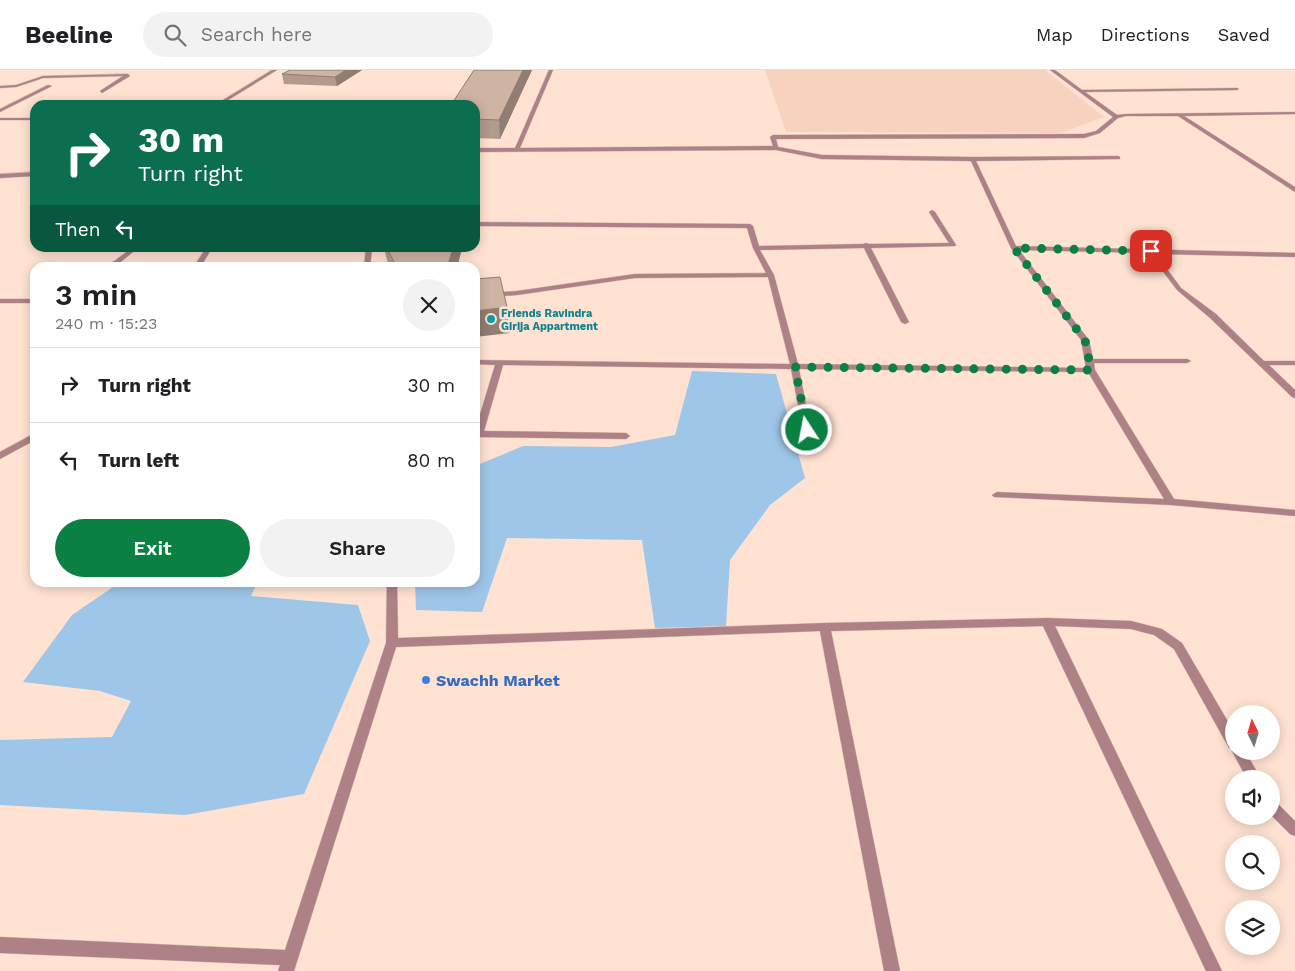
<!DOCTYPE html>
<meta charset="utf-8">
<style>
:root{--surface:#fff;--page:#f2f2f2;--text:#202124;--muted:#757577;--line:#e0e0e0;--accent:#0b8043}
body{margin:0;font-family:"Work Sans",sans-serif;background:var(--page);color:var(--text);height:100vh;display:flex;flex-direction:column;font-size:19px;white-space:nowrap}
*{box-sizing:border-box;margin:0}
p{font-size:16px;color:var(--muted)}
.icon{flex:none;width:28px;height:28px;fill:none;stroke:currentColor;stroke-width:2;stroke-linecap:round;stroke-linejoin:round}
.map{position:relative;flex:1;overflow:hidden}
.panel{position:absolute;left:30px;top:192px;width:450px;height:325px;display:flex;flex-direction:column;background:var(--surface);border-radius:15px;box-shadow:0 2px 12px #0003}
.panel>*{flex:none}
.top-card{position:absolute;left:30px;top:30px;width:450px;height:152px;border-radius:15px;box-shadow:0 2px 12px #0003;background:#0b6e4f;color:#fff;overflow:hidden}
.needle{width:32px;rotate:355deg}
.fabs{position:absolute;left:1225px;top:635px;display:grid;gap:10px}
.fabs a{display:grid;place-items:center;width:55px;height:55px;border-radius:50%;background:var(--surface);box-shadow:0 2px 12px #0003;font-size:25px}
.pin{position:absolute;display:grid;place-items:center;width:42px;height:42px;color:#fff;margin:-21px;border-radius:10px;box-shadow:0 2px 8px #0006}
.me{position:absolute;width:55px;margin:-28px;rotate:349deg;stroke-linejoin:round;filter:drop-shadow(0 0 4px #0008)}
.turn{display:flex;align-items:center;gap:18px;height:105px;padding:0 25px;font-size:22px}
.turn .icon{width:65px;height:65px;stroke-width:2.5}
.turn b{display:block;font-size:35px;line-height:42px}
.then{display:flex;align-items:center;height:48px;padding:0 25px;background:#0003;gap:10px;font-size:19px}
.round{display:grid;place-items:center;flex:none;width:52px;height:52px;border-radius:26px;background:var(--page)}
.summary{display:flex;align-items:center;justify-content:space-between;height:85px;padding:0 25px}
h1{font-size:30px;font-weight:600;line-height:38px}
.cta{display:flex;gap:10px;margin-top:auto;padding:10px 25px}
.cta a{flex:1;height:58px;border-radius:30px;background:var(--accent);color:#fff;font-size:20px;font-weight:600;line-height:58px;text-align:center}
.cta a+a{background:var(--page);color:var(--text)}
ul{padding:0;list-style:none}
li{display:flex;align-items:center;gap:15px;height:75px;padding:0 25px;border-top:1px solid var(--line)}
li div{flex:1}
li b{display:block;font-size:19px}
li em{font-style:normal}
header{display:flex;align-items:center;gap:30px;box-sizing:border-box;height:70px;padding:0 25px;background:var(--surface);border-bottom:1px solid var(--line)}
header strong{font-size:24px}
nav{display:flex;gap:28px;margin-inline-start:auto;font-size:18px}
.search{width:350px;height:45px;background:var(--page);display:flex;align-items:center;gap:12px;box-sizing:border-box;padding:0 18px;border-radius:28px;color:var(--muted);font-size:19px}
.map>svg:first-child{display:block}
.built{fill:#f7d3bf}
.water{fill:#9ec6e8}
.lines{fill:none;stroke-linecap:round;stroke-linejoin:round}
.minor-casing{stroke:#dac0b1;stroke-width:1}
.tertiary-casing{stroke:#dac0b1;stroke-width:1}
.minor{fill:#ae8187;fill-rule:evenodd}
.tertiary{fill:#ae8187;fill-rule:evenodd}
.wall{fill:#b29a8c}
.shaded-wall{fill:#917d72}
.building{fill:#cfb3a3;stroke:#917d72}
.route{stroke:#0b8043;stroke-width:9;stroke-dasharray:0 16.2}
.culture-dot{fill:#0f9aa8;stroke:#ffe2d1;stroke-width:2}
.shop-dot{fill:#3f7fe0;stroke:#ffe2d1;stroke-width:2}
.labels{text-anchor:middle;stroke-width:5;stroke-linejoin:round;paint-order:stroke}
.far-culture-label{font-size:11px;font-weight:bold;fill:#0d838f;stroke:#ffe2d1;text-anchor:start}
.near-shop-label{font-size:16px;font-weight:bold;fill:#366cbe;stroke:#ffe2d1;text-anchor:start}
</style>
<header>
<strong>Beeline</strong>
<div class="search"><svg class="icon" aria-label="search" viewBox="0 0 24 24"><circle cx="10" cy="10" r="6"/><path d="M15 15l6 6"/></svg>Search here</div>
<nav><a>Map</a><a>Directions</a><a>Saved</a></nav>
</header>
<div class="map">
<svg width="1295" height="901" viewBox="0 0 1295 901">
<rect width="100%" height="100%" fill="#ffe2d1"/>
<path class="built" d="M 765,0 L 1045,0 L 1104,47 L 1061,63 L 786,62 Z"/>
<path class="water" d="M 692,301 L 776,304 L 805,408 L 770,435 L 730,490 L 726,556 L 655,558 L 642,470 L 507,468 L 482,542 L 416,540 L 415,513 L 475,512 L 475,396 L 523,376 L 611,377 L 675,365 Z
M 119,513 L 257,513 L 251,526 L 358,535 L 370,571 L 304,724 L 185,745 L 0,735 L 0,670 L 112,667 L 131,631 L 100,621 L 23,612 L 72,545 Z"/>
<g class="lines">
<defs>
<path id="minor" d="M 549,0 L 553,0 L 520,78 L 773,76 L 770,67 L 773,65 L 1084,64 L 1096,61 L 1113,47 L 1050,0 L 1055,0 L 1082,20 L 1237,18 L 1239,19 L 1237,20 L 1085,22 L 1117,45 L 1126,44 L 1295,42 L 1295,44 L 1184,46 L 1295,117 L 1295,122 L 1178,46 L 1126,46 L 1118,48 L 1100,63 L 1084,68 L 776,69 L 778,77 L 822,85 L 973,87 L 1118,86 L 1120,87 L 1120,89 L 976,91 L 1016,176 L 1295,183 L 1295,187 L 1156,184 L 1181,218 L 1216,244 L 1264,291 L 1295,291 L 1295,295 L 1269,295 L 1295,320 L 1295,328 L 1292,327 L 1210,248 L 1177,220 L 1149,183 L 1019,180 L 1089,270 L 1093,289 L 1187,289 L 1191,291 L 1187,293 L 1094,293 L 1095,300 L 1174,429 L 1295,440 L 1295,446 L 1171,435 L 994,427 L 992,425 L 997,422 L 1164,429 L 1088,302 L 799,299 L 811,360 L 807,363 L 803,360 L 791,299 L 503,295 L 484,361 L 626,363 L 630,366 L 626,369 L 475,367 L 475,361 L 495,295 L 475,294 L 475,290 L 790,294 L 768,207 L 635,208 L 517,225 L 475,228 L 475,224 L 517,221 L 635,204 L 766,203 L 753,178 L 747,158 L 475,156 L 475,152 L 750,154 L 753,156 L 759,176 L 863,174 L 866,173 L 869,174 L 949,173 L 929,142 L 932,140 L 935,142 L 956,175 L 955,176 L 871,178 L 909,252 L 905,254 L 901,252 L 864,178 L 760,180 L 774,205 L 798,294 L 1086,298 L 1081,270 L 1011,178 L 971,91 L 822,89 L 776,80 L 475,82 L 475,78 L 515,78 Z
M 128,4 L 130,6 L 102,23 L 100,21 L 123,6 L 43,8 L 16,17 L 0,18 L 0,16 L 16,15 L 43,6 Z
M 48,15 L 52,16 L 0,42 L 0,39 Z
M 0,48 L 35,48 L 35,50 L 0,50 Z
M 132,178 L 138,178 L 113,198 L 105,198 Z
M 206,178 L 212,178 L 200,198 L 193,198 Z
M 366,178 L 372,178 L 370,198 L 364,198 Z
M 0,229 L 35,229 L 35,233 L 0,233 Z
M 35,363 L 35,370 L 0,389 L 0,382 Z
M 387,512 L 397,512 L 398,568 L 825,553 L 1047,548 L 1131,551 L 1162,559 L 1182,573 L 1234,662 L 1234,681 L 1245,681 L 1261,709 L 1247,709 L 1232,681 L 1233,679 L 1229,678 L 1174,579 L 1154,565 L 1131,559 L 1055,556 L 1222,901 L 1206,901 L 1043,556 L 831,561 L 900,901 L 884,901 L 820,561 L 396,577 L 294,901 L 278,901 L 280,895 L 0,883 L 0,867 L 285,880 L 386,573 Z
M 1271,730 L 1276,732 L 1295,751 L 1295,766 L 1290,764 L 1271,745 Z"/>
<path id="tertiary" d="M 272,0 L 277,0 L 220,35 L 215,35 Z
M 35,102 L 35,106 L 0,108 L 0,104 Z"/>
</defs>
<use href="#minor" class="minor-casing"/>
<use href="#tertiary" class="tertiary-casing"/>
<use href="#minor" class="minor"/>
<use href="#tertiary" class="tertiary"/>
</g>
<path class="wall" d="M 362,0 L 337,16 L 284,14 L 282,4 Z
M 474,0 L 532,0 L 500,69 L 475,68 L 475,35 Z
M 384,178 L 462,178 L 457,198 L 390,198 L 387,190 Z"/>
<path class="shaded-wall" d="M 346,0 L 362,0 L 337,16 L 335,7 Z
M 523,0 L 532,0 L 500,69 L 499,50 Z
M 453,178 L 462,178 L 457,198 L 447,198 Z
M 507,237 L 510,263 L 475,267 L 475,241 Z"/>
<path class="building" d="M 290,0 L 346,0 L 335,7 L 282,4 Z
M 474,0 L 523,0 L 499,50 L 475,49 L 475,35 L 451,35 Z
M 387,178 L 453,178 L 447,198 L 397,198 Z
M 500,207 L 507,237 L 475,241 L 475,209 Z"/>
<g class="lines">
<path class="route" d="M 807,360 L 795,297 L 1091,300 L 1085,270 L 1014,178 L 1151,181"/>
</g>
<circle class="culture-dot" cx="491" cy="249" r="5"/>
<circle class="shop-dot" cx="426" cy="610" r="5"/>
<g class="labels">
<g class="far-culture-label">
<text x="501" y="247">Friends Ravindra<tspan x="501" dy="13">Girija Appartment</tspan></text>
</g>
<g class="near-shop-label">
<text x="436" y="616">Swachh Market</text>
</g>
</g>
</svg>
<div class="fabs">
<a><svg class="needle" viewBox="-14 -14 28 28"><path d="M0-13l5 13h-10z" fill="#e53935"/><path d="M0 13l5-13h-10z" fill="#757577"/></svg></a>
<a><svg class="icon" aria-label="sound" viewBox="0 0 24 24"><path d="M4 9h4l5-4v14l-5-4H4zM17 9q2 3 0 6"/></svg></a>
<a><svg class="icon" aria-label="search" viewBox="0 0 24 24"><circle cx="10" cy="10" r="6"/><path d="M15 15l6 6"/></svg></a>
<a><svg class="icon" aria-label="layers" viewBox="0 0 24 24"><path d="M12 4l9 5-9 5-9-5zM3 14l9 5 9-5"/></svg></a>
</div>
<div class="pin" style="left:1151px;top:181px;background:#d93025"><svg class="icon" aria-label="arrive" viewBox="0 0 24 24"><path d="M6 21V4h12l-3 4 3 4H6"/></svg></div>
<svg class="me" style="left:807px;top:360px" viewBox="-20 -20 40 40"><circle r="17" fill="#0b8043" stroke="#fff" stroke-width="3"/><path d="M0-11L8 9 0 5-8 9z" fill="#fff"/></svg>
<div class="top-card">
<div class="turn"><svg class="icon" aria-label="right" viewBox="0 0 24 24"><path d="M7 20v-9h11M14 6l5 5-5 5"/></svg><div><b>30 m</b>Turn right</div></div>
<div class="then">Then<svg class="icon" aria-label="left" viewBox="0 0 24 24"><path d="M17 20v-9H6M10 6l-5 5 5 5"/></svg></div>
</div>
<section class="panel">
<div class="summary"><div><h1>3 min</h1><p>240 m · 15:23</p></div><a class="round"><svg class="icon" aria-label="close" viewBox="0 0 24 24"><path d="M6 6l12 12M18 6L6 18"/></svg></a></div>
<ul>
<li><svg class="icon" aria-label="right" viewBox="0 0 24 24"><path d="M7 20v-9h11M14 6l5 5-5 5"/></svg><div><b>Turn right</b></div><em>30 m</em></li>
<li><svg class="icon" aria-label="left" viewBox="0 0 24 24"><path d="M17 20v-9H6M10 6l-5 5 5 5"/></svg><div><b>Turn left</b></div><em>80 m</em></li>
</ul>
<div class="cta"><a>Exit</a><a>Share</a></div>
</section>
</div>
